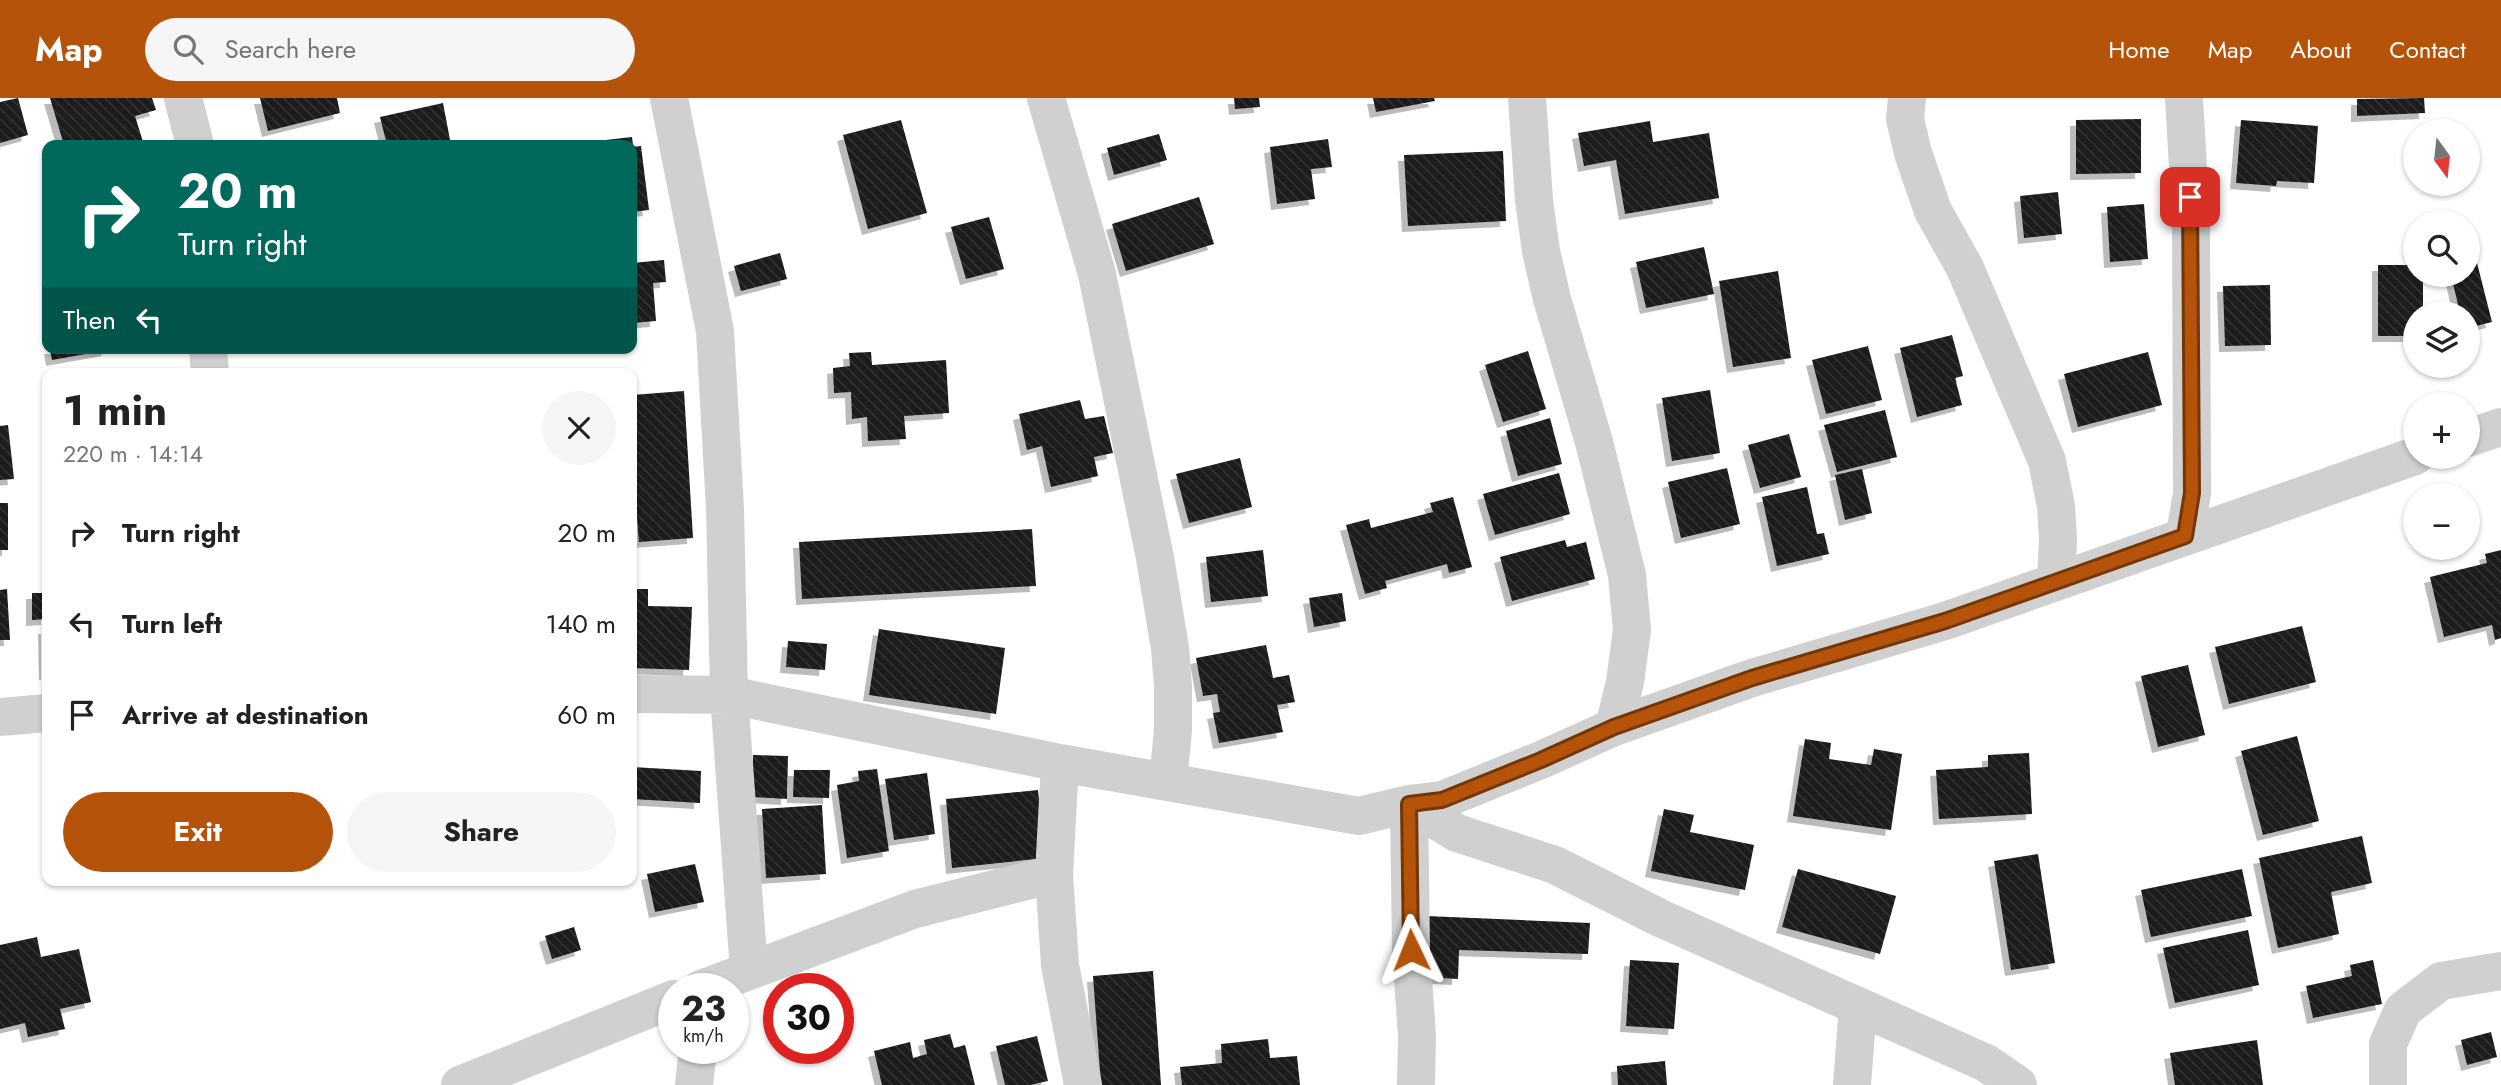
<!DOCTYPE html>
<meta charset="utf-8">
<style>
:root{--surface:#fff;--page:#f6f6f6;--text:#222;--muted:#767676;--accent:#b45309}
body{margin:0;font-family:Jost,sans-serif;background:var(--page);color:var(--text);height:100vh;display:flex;flex-direction:column;font-size:26px;white-space:nowrap}
*{box-sizing:border-box;margin:0}
p{font-size:23px;color:var(--muted)}
.icon{flex:none;width:38px;height:38px;fill:none;stroke:currentColor;stroke-width:2;stroke-linecap:round;stroke-linejoin:round}
.map{position:relative;flex:1;overflow:hidden}
.details{position:absolute;left:42px;top:270px;width:595px;height:518px;display:flex;flex-direction:column;background:var(--surface);border-radius:14px;box-shadow:0 2px 5px #0004}
.details>*{flex:none}
.banner{position:absolute;left:42px;top:42px;width:595px;height:214px;border-radius:14px;box-shadow:0 2px 5px #0004;background:#00695c;color:#fff;overflow:hidden}
.needle{width:46px;rotate:165deg}
.buttons{position:absolute;left:2403px;top:21px;display:grid;gap:14px}
.buttons a{display:grid;place-items:center;width:77px;height:77px;border-radius:50%;background:var(--surface);box-shadow:0 2px 5px #0004;font-size:35px}
.speed{position:absolute;left:658px;top:875px;display:flex;gap:14px;font-size:35px;font-weight:700;text-align:center}
.speed>*{display:grid;place-content:center;width:91px;height:91px;border-radius:50%;background:var(--surface);box-shadow:0 2px 5px #0004;line-height:1}
.speed small{font-size:18px;font-weight:400}
.speed .limit{border:10px solid #d22;background:#fff;color:#111}
.pin{position:absolute;display:grid;place-items:center;width:60px;height:60px;color:#fff;margin:-30px;border-radius:14px;box-shadow:0 4px 10px #0006}
.me{position:absolute;width:77px;margin:-38px;rotate:358deg;stroke-linejoin:round;filter:drop-shadow(0 0 5px #0008)}
.turn{display:flex;align-items:center;gap:24px;height:147px;padding:0 21px;font-size:32px}
.turn .icon{width:91px;height:91px;stroke-width:2.5}
.turn b{display:block;font-size:49px;line-height:60px}
.then{display:flex;align-items:center;height:66px;padding:0 21px;background:#0003;gap:14px;font-size:26px}
.round{display:grid;place-items:center;flex:none;width:74px;height:74px;border-radius:37px;background:var(--page)}
.headline{display:flex;align-items:center;justify-content:space-between;height:119px;padding:0 21px}
h1{font-size:42px;font-weight:700;line-height:52px}
.action{display:flex;gap:14px;margin-top:auto;padding:14px 21px}
.action a{flex:1;height:80px;border-radius:42px;background:var(--accent);color:#fff;font-size:28px;font-weight:700;line-height:80px;text-align:center}
.action a+a{background:var(--page);color:var(--text)}
ul{padding:0;list-style:none}
li{display:flex;align-items:center;gap:21px;height:91px;padding:0 21px}
li div{flex:1}
li b{display:block;font-size:26px}
li em{font-style:normal}
header{display:flex;align-items:center;gap:42px;box-sizing:border-box;height:98px;padding:0 35px;background:var(--accent);color:#fff}
header strong{font-size:33px}
nav{display:flex;gap:38px;margin-inline-start:auto;font-size:24px}
.search{width:490px;height:63px;background:var(--page);display:flex;align-items:center;gap:18px;box-sizing:border-box;padding:0 24px;border-radius:38px;color:var(--muted);font-size:26px}
.map>svg:first-child{display:block}
.building{fill:url(#building-back-hatch);filter:url(#shadow)}
.lines{fill:none;stroke-linecap:round;stroke-linejoin:round}
.street{stroke:#d0d0d0;stroke-width:38}
.route-casing{stroke:#753606;stroke-width:18}
.route{stroke:#b45309;stroke-width:12}
</style>
<header>
<strong>Map</strong>
<div class="search"><svg class="icon" aria-label="search" viewBox="0 0 24 24"><circle cx="10" cy="10" r="6"/><path d="M15 15l6 6"/></svg>Search here</div>
<nav><a>Home</a><a>Map</a><a>About</a><a>Contact</a></nav>
</header>
<div class="map">
<svg width="2501" height="987" viewBox="0 0 2501 987">
<defs>
<pattern id="building-back-hatch" width="6" height="6" patternUnits="userSpaceOnUse" patternTransform="scale(1.75)"><rect width="6" height="6" fill="#1a1a1a"/><path d="M-1 5l2 2M0 0l6 6M5-1l2 2" fill="none" stroke="#333"/></pattern>
<filter id="shadow"><feDropShadow dx="-6" dy="6" stdDeviation="0" flood-color="#0004"/></filter>
</defs>
<rect width="100%" height="100%" fill="#fff"/>
<path class="building" d="M 18,0 L 28,37 L 0,45 L 0,4 Z
M 50,0 L 152,0 L 156,12 L 135,18 L 144,47 L 64,47 Z
M 260,0 L 337,0 L 340,15 L 268,33 Z
M 1234,0 L 1259,0 L 1260,9 L 1235,11 Z
M 1373,0 L 1434,0 L 1435,3 L 1376,14 Z
M 2424,0 L 2425,15 L 2357,18 L 2357,1 Z
M 443,5 L 451,47 L 387,47 L 380,19 Z
M 2141,21 L 2141,75 L 2076,76 L 2076,22 Z
M 901,22 L 927,115 L 868,131 L 843,37 Z
M 2241,22 L 2318,28 L 2314,85 L 2277,83 L 2276,88 L 2236,85 Z
M 1650,23 L 1653,44 L 1709,35 L 1719,100 L 1625,116 L 1616,62 L 1584,68 L 1578,35 Z
M 1159,36 L 1167,62 L 1114,77 L 1107,50 Z
M 632,39 L 633,47 L 598,47 L 597,43 Z
M 1328,41 L 1332,69 L 1311,71 L 1315,101 L 1277,106 L 1270,49 Z
M 641,48 L 649,112 L 632,114 L 632,49 Z
M 1503,53 L 1506,123 L 1408,128 L 1404,57 Z
M 2058,94 L 2062,136 L 2024,140 L 2020,98 Z
M 1199,99 L 1214,146 L 1126,173 L 1112,126 Z
M 2144,106 L 2148,161 L 2110,164 L 2107,109 Z
M 989,119 L 1004,171 L 966,181 L 951,129 Z
M 1704,149 L 1714,196 L 1646,210 L 1636,164 Z
M 780,155 L 787,181 L 741,193 L 734,168 Z
M 2476,161 L 2492,224 L 2468,230 L 2468,215 L 2460,215 L 2451,177 L 2468,177 L 2468,163 Z
M 664,162 L 666,184 L 653,185 L 656,223 L 632,225 L 632,165 Z
M 2378,167 L 2415,167 L 2415,177 L 2423,177 L 2423,215 L 2415,215 L 2415,238 L 2378,238 Z
M 1778,173 L 1791,260 L 1733,269 L 1719,183 Z
M 2270,187 L 2271,247 L 2225,248 L 2223,188 Z
M 1952,237 L 1963,278 L 1955,280 L 1962,307 L 1917,319 L 1900,250 Z
M 1868,248 L 1882,302 L 1826,316 L 1812,262 Z
M 50,250 L 107,250 L 108,252 L 52,262 Z
M 1528,253 L 1546,311 L 1503,324 L 1485,267 Z
M 871,254 L 872,267 L 946,262 L 949,315 L 904,318 L 906,341 L 868,343 L 867,319 L 852,321 L 851,294 L 834,295 L 833,270 L 850,268 L 849,255 Z
M 2148,254 L 2162,307 L 2078,329 L 2064,276 Z
M 1710,292 L 1720,355 L 1672,363 L 1662,300 Z
M 684,293 L 693,440 L 639,444 L 635,394 L 632,394 L 632,297 Z
M 1080,302 L 1085,321 L 1104,318 L 1113,355 L 1094,359 L 1098,378 L 1051,389 L 1042,348 L 1027,352 L 1019,316 Z
M 1885,312 L 1897,359 L 1837,374 L 1824,327 Z
M 1550,320 L 1562,366 L 1518,378 L 1506,333 Z
M 8,327 L 14,381 L 0,382 L 0,328 Z
M 1789,336 L 1801,379 L 1760,390 L 1748,347 Z
M 1240,360 L 1252,409 L 1189,425 L 1176,376 Z
M 1727,370 L 1740,426 L 1681,440 L 1668,384 Z
M 1862,371 L 1872,415 L 1845,422 L 1835,377 Z
M 1559,375 L 1570,416 L 1495,437 L 1483,396 Z
M 1807,389 L 1817,436 L 1824,435 L 1829,456 L 1777,468 L 1762,399 Z
M 1453,399 L 1472,469 L 1449,475 L 1447,466 L 1385,483 L 1387,490 L 1365,496 L 1346,427 L 1369,421 L 1371,430 L 1433,414 L 1430,405 Z
M 0,405 L 8,405 L 8,452 L 0,452 Z
M 1032,431 L 1036,488 L 802,501 L 799,444 Z
M 1565,442 L 1567,449 L 1586,444 L 1595,481 L 1512,503 L 1500,459 Z
M 1263,452 L 1268,498 L 1211,504 L 1206,459 Z
M 2501,452 L 2501,540 L 2495,542 L 2492,527 L 2444,539 L 2430,479 L 2487,465 L 2485,456 Z
M 7,491 L 10,542 L 0,542 L 0,492 Z
M 632,491 L 648,491 L 648,508 L 692,509 L 689,572 L 632,570 Z
M 32,495 L 47,495 L 47,521 L 32,522 Z
M 1342,495 L 1346,523 L 1314,529 L 1309,500 Z
M 2302,528 L 2316,584 L 2229,606 L 2215,549 Z
M 44,530 L 47,530 L 47,576 L 45,576 Z
M 879,531 L 1005,550 L 996,616 L 869,597 Z
M 788,543 L 827,546 L 825,572 L 786,569 Z
M 1266,547 L 1273,580 L 1289,577 L 1295,604 L 1277,607 L 1283,634 L 1219,645 L 1213,615 L 1220,614 L 1217,596 L 1203,598 L 1196,560 Z
M 2188,567 L 2205,637 L 2158,649 L 2141,578 Z
M 2297,638 L 2319,723 L 2263,737 L 2241,653 Z
M 1805,641 L 1831,645 L 1829,661 L 1871,667 L 1874,651 L 1902,656 L 1891,732 L 1793,718 Z
M 2029,655 L 2032,716 L 1939,721 L 1936,672 L 1988,669 L 1988,657 Z
M 753,657 L 788,658 L 787,701 L 752,699 Z
M 632,669 L 701,673 L 700,705 L 632,701 Z
M 877,671 L 889,753 L 847,760 L 837,687 L 859,683 L 858,673 Z
M 794,672 L 830,672 L 829,700 L 793,699 Z
M 927,675 L 935,736 L 894,742 L 885,681 Z
M 1038,692 L 1045,760 L 952,770 L 946,701 Z
M 822,707 L 826,776 L 766,780 L 762,711 Z
M 1664,711 L 1694,717 L 1690,734 L 1754,747 L 1745,792 L 1651,773 Z
M 2362,738 L 2372,785 L 2331,794 L 2339,836 L 2278,850 L 2259,760 Z
M 2038,756 L 2055,865 L 2011,872 L 1994,763 Z
M 695,766 L 704,804 L 655,814 L 647,776 Z
M 1798,771 L 1896,798 L 1880,856 L 1782,829 Z
M 2242,771 L 2252,818 L 2151,839 L 2141,792 Z
M 1426,818 L 1590,825 L 1588,856 L 1459,852 L 1458,881 L 1423,879 Z
M 574,829 L 581,852 L 552,861 L 545,838 Z
M 2248,832 L 2259,887 L 2175,905 L 2163,850 Z
M 37,839 L 41,859 L 79,851 L 91,904 L 60,911 L 65,931 L 28,939 L 25,925 L 0,931 L 0,847 Z
M 1630,862 L 1679,865 L 1674,931 L 1626,928 Z
M 2373,862 L 2382,906 L 2313,920 L 2306,888 L 2352,878 L 2350,867 Z
M 1153,873 L 1161,987 L 1101,987 L 1093,878 Z
M 2491,934 L 2497,959 L 2467,967 L 2461,942 Z
M 950,936 L 954,950 L 965,947 L 975,987 L 882,987 L 874,953 L 910,944 L 913,960 L 927,956 L 924,942 Z
M 1037,938 L 1048,983 L 1030,987 L 1005,987 L 996,948 Z
M 1268,941 L 1270,960 L 1297,958 L 1300,987 L 1182,987 L 1180,969 L 1222,965 L 1221,946 Z
M 2257,942 L 2263,987 L 2175,987 L 2170,955 Z
M 1665,963 L 1667,987 L 1618,987 L 1617,968 Z"/>
<g class="lines">
<path class="street" d="M 183,0 L 195,47
M 669,0 L 715,233 L 725,410 L 729,597 L 749,873
M 1046,0 L 1097,176 L 1155,460 L 1170,550 L 1173,588 L 1173,632 L 1168,684
M 1527,0 L 1534,102 L 1541,153 L 1552,201 L 1594,344 L 1627,477 L 1632,532 L 1625,584 L 1614,629
M 1907,0 L 1905,21 L 1913,55 L 1933,113 L 1965,170 L 2047,363 L 2056,408 L 2058,441 L 2056,483
M 2184,0 L 2191,122 L 2192,395 L 2185,437
M 208,250 L 210,275
M 2468,340 L 2501,329
M 632,596 L 729,597 L 1060,665 L 1359,718 L 1409,706 L 1442,702 L 1541,662 L 1614,629 L 1752,580 L 1945,523 L 2415,358
M 0,619 L 47,615
M 1409,706 L 1457,735 L 1555,767 L 1660,820 L 1986,965 L 2018,987
M 1409,706 L 1411,852 L 1417,938 L 1416,987
M 1054,776 L 1060,867 L 1083,987
M 701,891 L 915,811 L 1054,776 L 1060,665
M 460,987 L 674,901
M 694,987 L 698,950
M 1852,987 L 1858,908
M 2388,987 L 2388,946 L 2403,912 L 2441,883 L 2501,873"/>
</g>
<g class="lines">
<defs>
<path id="route" d="M 1411,852 L 1409,706 L 1442,702 L 1541,662 L 1614,629 L 1752,580 L 1945,523 L 2185,438 L 2192,395 L 2190,99"/>
</defs>
<use href="#route" class="route-casing"/>
<use href="#route" class="route"/>
</g>
</svg>
<div class="buttons">
<a><svg class="needle" viewBox="-14 -14 28 28"><path d="M0-13l5 13h-10z" fill="#e53935"/><path d="M0 13l5-13h-10z" fill="#767676"/></svg></a>
<a><svg class="icon" aria-label="search" viewBox="0 0 24 24"><circle cx="10" cy="10" r="6"/><path d="M15 15l6 6"/></svg></a>
<a><svg class="icon" aria-label="layers" viewBox="0 0 24 24"><path d="M12 4l9 5-9 5-9-5zM3 14l9 5 9-5"/></svg></a>
<a>+</a>
<a>−</a>
</div>
<div class="speed"><div>23<small>km/h</small></div><div class="limit">30</div></div>
<div class="pin" style="left:2190px;top:99px;background:#d93025"><svg class="icon" aria-label="arrive" viewBox="0 0 24 24"><path d="M6 21V4h12l-3 4 3 4H6"/></svg></div>
<svg class="me" style="left:1411px;top:852px" viewBox="-20 -20 40 40"><path d="M0-17L14 15 0 8-14 15z" fill="#b45309" stroke="#fff" stroke-width="4"/></svg>
<div class="banner">
<div class="turn"><svg class="icon" aria-label="right" viewBox="0 0 24 24"><path d="M7 20v-9h11M14 6l5 5-5 5"/></svg><div><b>20 m</b>Turn right</div></div>
<div class="then">Then<svg class="icon" aria-label="left" viewBox="0 0 24 24"><path d="M17 20v-9H6M10 6l-5 5 5 5"/></svg></div>
</div>
<section class="details">
<div class="headline"><div><h1>1 min</h1><p>220 m · 14:14</p></div><a class="round"><svg class="icon" aria-label="close" viewBox="0 0 24 24"><path d="M6 6l12 12M18 6L6 18"/></svg></a></div>
<ul>
<li><svg class="icon" aria-label="right" viewBox="0 0 24 24"><path d="M7 20v-9h11M14 6l5 5-5 5"/></svg><div><b>Turn right</b></div><em>20 m</em></li>
<li><svg class="icon" aria-label="left" viewBox="0 0 24 24"><path d="M17 20v-9H6M10 6l-5 5 5 5"/></svg><div><b>Turn left</b></div><em>140 m</em></li>
<li><svg class="icon" aria-label="arrive" viewBox="0 0 24 24"><path d="M6 21V4h12l-3 4 3 4H6"/></svg><div><b>Arrive at destination</b></div><em>60 m</em></li>
</ul>
<div class="action"><a>Exit</a><a>Share</a></div>
</section>
</div>
